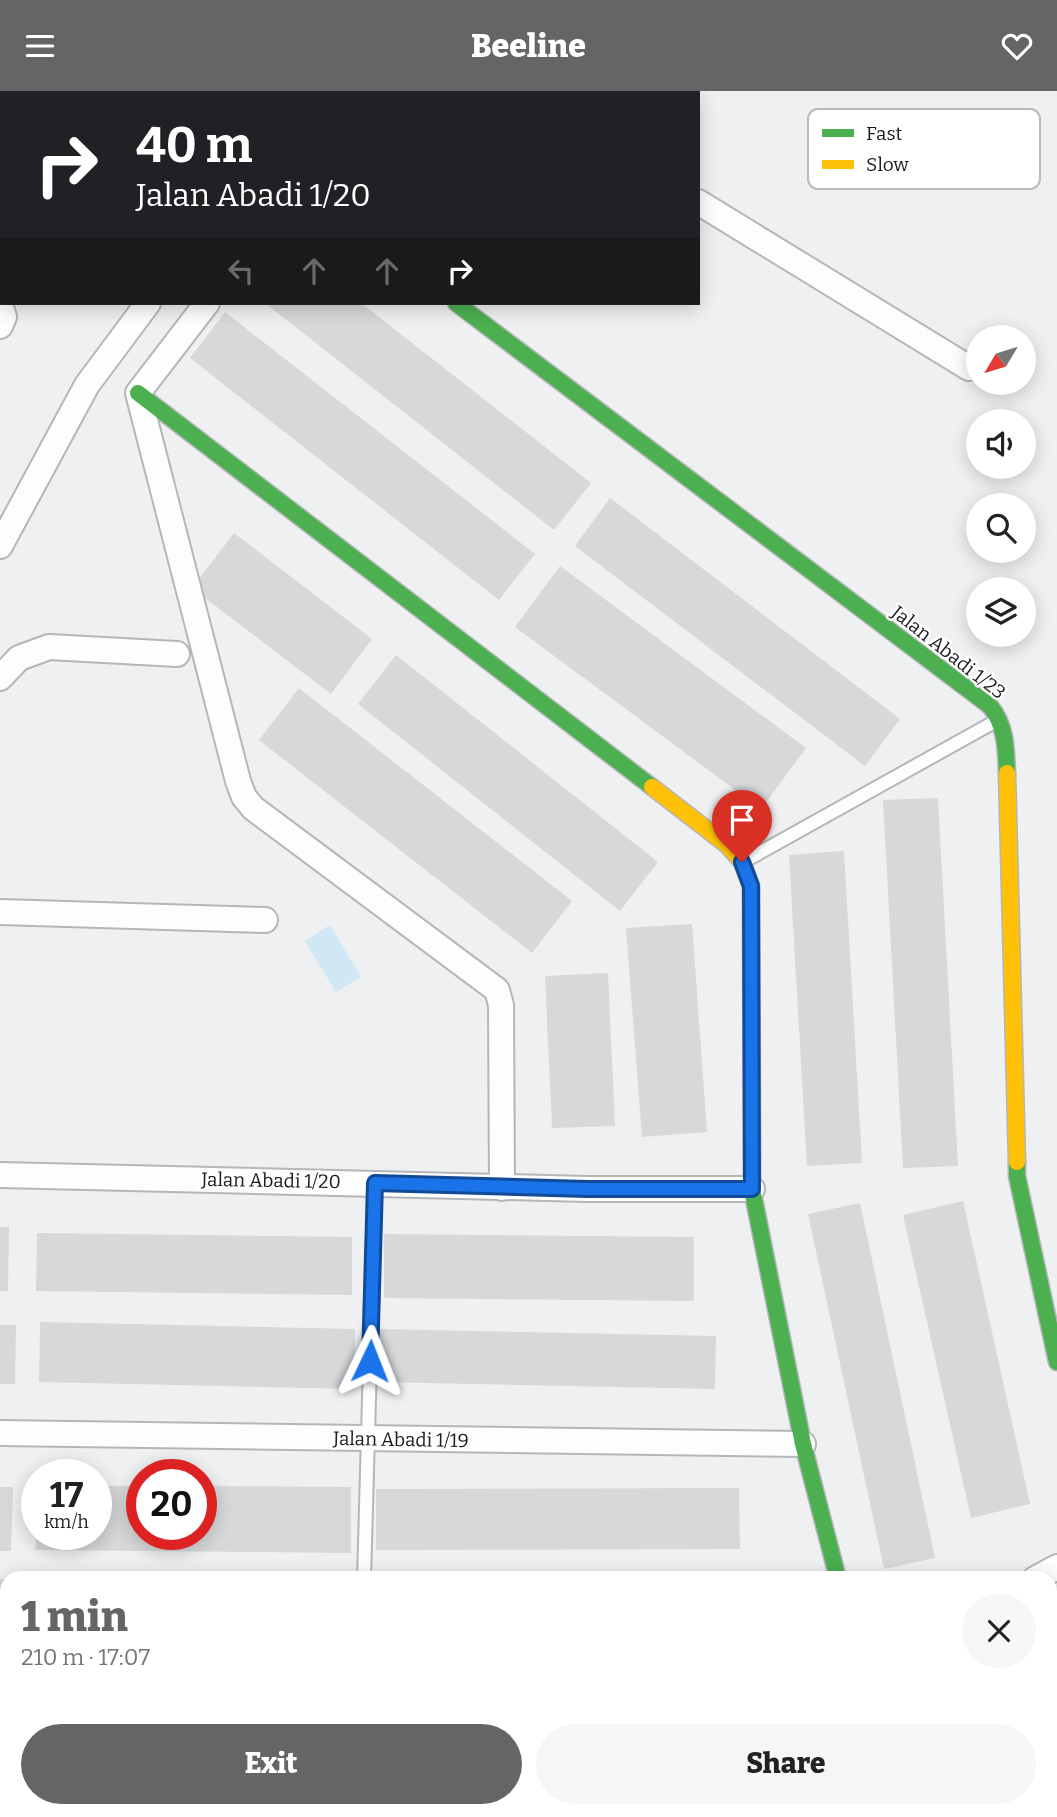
<!DOCTYPE html>
<meta charset="utf-8">
<style>
:root{--surface:#fff;--page:#f6f6f6;--text:#222;--muted:#767676;--accent:#646566}
body{margin:0;font-family:Bitter,serif;background:var(--page);color:var(--text);height:100vh;display:flex;flex-direction:column;font-size:26px;white-space:nowrap}
*{box-sizing:border-box;margin:0}
p{font-size:23px;color:var(--muted)}
.icon{flex:none;width:38px;height:38px;fill:none;stroke:currentColor;stroke-width:2;stroke-linecap:round;stroke-linejoin:round}
.map{position:relative;flex:1;overflow:hidden}
.side{position:absolute;left:0px;top:1480px;width:1057px;height:247px;display:flex;flex-direction:column;background:var(--surface);border-radius:21px 21px 0 0;box-shadow:0 4px 18px #0003}
.side>*{flex:none}
.banner{position:absolute;left:0px;top:0px;width:700px;height:214px;box-shadow:0 4px 18px #0003;background:#202124;color:#fff;overflow:hidden}
.needle{width:46px;rotate:232deg}
.buttons{position:absolute;left:966px;top:234px;display:grid;gap:14px}
.buttons a{display:grid;place-items:center;width:70px;height:70px;border-radius:50%;background:var(--surface);box-shadow:0 4px 18px #0003;font-size:35px}
.speed{position:absolute;left:21px;top:1368px;display:flex;gap:14px;font-size:35px;font-weight:700;text-align:center}
.speed>*{display:grid;place-content:center;width:91px;height:91px;border-radius:50%;background:var(--surface);box-shadow:0 4px 18px #0003;line-height:1}
.speed small{font-size:18px;font-weight:400}
.speed .limit{border:10px solid #d22;background:#fff;color:#111}
.pin{position:absolute;display:grid;place-items:center;width:60px;height:60px;color:#fff;margin:-72px -30px;border-radius:50% 50% 50% 0;rotate:-45deg;box-shadow:0 0 7px #0007}
.pin .icon{rotate:45deg}
.me{position:absolute;width:77px;margin:-38px;rotate:2deg;stroke-linejoin:round;filter:drop-shadow(0 0 5px #0008)}
.turn{display:flex;align-items:center;gap:24px;height:147px;padding:0 21px;font-size:32px}
.turn .icon{width:91px;height:91px;stroke-width:2.5}
.turn b{display:block;font-size:49px;line-height:60px}
.lanes{display:flex;align-items:center;height:66px;padding:0 21px;background:#0003;justify-content:center;gap:35px;direction:ltr}
.lanes .off{opacity:.35}
.round{display:grid;place-items:center;flex:none;width:74px;height:74px;border-radius:37px;background:var(--page)}
.overview{display:flex;align-items:center;justify-content:space-between;height:119px;padding:0 21px}
h1{font-size:42px;font-weight:800;line-height:52px;color:var(--accent)}
.primary-button{display:flex;gap:14px;margin-top:auto;padding:14px 21px}
.primary-button a{flex:1;height:80px;border-radius:42px;background:var(--accent);color:#fff;font-size:28px;font-weight:800;line-height:80px;text-align:center}
.primary-button a+a{background:var(--page);color:var(--text)}
header{display:flex;justify-content:space-between;align-items:center;height:91px;padding:0 21px;background:var(--accent);color:#fff;font-size:32px;font-weight:800}
.map>svg:first-child{display:block}
.green{fill:#d0e7f5}
.building{fill:#d6d8d9}
.lines{fill:none;stroke-linecap:round;stroke-linejoin:round}
.lane-casing{stroke:#b4b6b7;stroke-width:16}
.street-casing{stroke:#b4b6b7;stroke-width:28}
.fast-casing{stroke:#b4b6b7;stroke-width:19}
.slow-casing{stroke:#b4b6b7;stroke-width:19}
.lane{stroke:#fcfdfd;stroke-width:12}
.street{stroke:#fcfdfd;stroke-width:24}
.fast{stroke:#4caf50;stroke-width:16}
.slow{stroke:#ffc107;stroke-width:16}
.route-casing{stroke:#114b97;stroke-width:18}
.route{stroke:#1a73e8;stroke-width:12}
.labels{text-anchor:middle;stroke-width:5;stroke-linejoin:round;paint-order:stroke}
.street-label{font-size:19px;fill:#191a1b;stroke:#fff}
.key{fill:#fff;stroke:#bababb;stroke-width:2}
.key-label{font-size:19px;fill:#191a1b}
</style>
<header><svg class="icon" aria-label="menu" viewBox="0 0 24 24"><path d="M4 6h16M4 12h16M4 18h16"/></svg>Beeline<svg class="icon" aria-label="heart" viewBox="0 0 24 24"><path d="M12 20l-8-8c-3-5 5-10 8-4 3-6 11-1 8 4z"/></svg></header>
<div class="map">
<svg width="1057" height="1726" viewBox="0 0 1057 1726">
<rect width="100%" height="100%" fill="#eef0f2"/>
<path class="green" d="M 330,834 L 361,886 L 336,901 L 305,850 Z"/>
<path class="building" d="M 265,212 L 361,212 L 591,392 L 554,439 Z
M 225,221 L 535,463 L 499,509 L 190,267 Z
M 610,407 L 900,628 L 865,675 L 575,455 Z
M 234,442 L 372,548 L 331,603 L 192,497 Z
M 560,475 L 806,657 L 761,718 L 515,536 Z
M 396,564 L 658,771 L 620,820 L 358,613 Z
M 299,597 L 572,810 L 532,862 L 259,649 Z
M 938,707 L 958,1075 L 903,1077 L 883,709 Z
M 844,760 L 862,1072 L 807,1075 L 789,764 Z
M 692,833 L 707,1041 L 642,1046 L 626,837 Z
M 608,882 L 615,1035 L 552,1037 L 545,885 Z
M 963,1110 L 1030,1413 L 971,1427 L 903,1124 Z
M 860,1112 L 935,1467 L 884,1478 L 808,1123 Z
M 0,1136 L 9,1136 L 8,1200 L 0,1200 Z
M 37,1142 L 352,1146 L 352,1204 L 36,1200 Z
M 384,1143 L 694,1146 L 694,1210 L 384,1207 Z
M 40,1231 L 355,1238 L 354,1298 L 39,1291 Z
M 0,1234 L 16,1234 L 15,1293 L 0,1293 Z
M 378,1238 L 716,1245 L 715,1298 L 377,1291 Z
M 96,1395 L 142,1395 L 142,1444 L 201,1444 L 201,1395 L 351,1396 L 351,1462 L 35,1459 L 36,1444 L 96,1444 Z
M 0,1396 L 13,1396 L 11,1460 L 0,1460 Z
M 739,1397 L 740,1458 L 376,1459 L 376,1398 Z
M 0,1488 L 7,1488 L 7,1545 L 0,1544 Z"/>
<g class="lines">
<defs>
<path id="lane" d="M 743,771 L 996,630
M 364,1488 L 375,1092"/>
<path id="street" d="M 145,0 L 150,2
M 516,0 L 519,2
M 280,2 L 280,0
M 698,111 L 969,277
M 0,212 L 4,226 L 0,235
M 207,212 L 138,302 L 238,690 L 244,706 L 253,717 L 497,899 L 501,914 L 502,1097
M 0,455 L 87,294 L 148,212
M 0,587 L 19,567 L 49,556 L 177,563
M 0,821 L 265,829
M 0,1084 L 587,1098 L 752,1098
M 0,1342 L 803,1353
M 1035,1488 L 1057,1476
M 1050,1572 L 1057,1568
M 0,1597 L 7,1597
M 0,1665 L 7,1665"/>
<path id="fast" d="M 456,212 L 990,615 C 1006,635 1006,657 1007,682
M 138,302 L 652,696
M 752,1065 L 752,1098 L 803,1353 L 838,1488
M 1017,1071 L 1017,1085 L 1057,1271"/>
<path id="slow" d="M 1007,682 L 1017,1071
M 652,696 L 727,754 L 742,771 L 751,795 L 752,1065"/>
</defs>
<use href="#lane" class="lane-casing"/>
<use href="#street" class="street-casing"/>
<use href="#fast" class="fast-casing"/>
<use href="#slow" class="slow-casing"/>
<use href="#lane" class="lane"/>
<use href="#street" class="street"/>
<use href="#fast" class="fast"/>
<use href="#slow" class="slow"/>
</g>
<g class="lines">
<defs>
<path id="route" d="M 370,1270 L 375,1092 L 587,1098 L 752,1098 L 751,795 L 742,771"/>
</defs>
<use href="#route" class="route-casing"/>
<use href="#route" class="route"/>
</g>
<g class="labels">
<g class="street-label">
<text transform="translate(949 561) rotate(38)" y="7">Jalan Abadi 1/23</text>
<text transform="translate(271 1089) rotate(1)" y="7">Jalan Abadi 1/20</text>
<text transform="translate(401 1348) rotate(1)" y="7">Jalan Abadi 1/19</text>
</g>
</g>
<rect x="808" y="18" width="232" height="80" rx="10" class="key"/>
<rect x="822" y="38" width="32" height="8" fill="#4caf50"/>
<rect x="822" y="69" width="32" height="9" fill="#ffc107"/>
<g class="key-label">
<text x="866" y="49">Fast</text>
<text x="866" y="80">Slow</text>
</g>
</svg>
<div class="buttons">
<a><svg class="needle" viewBox="-14 -14 28 28"><path d="M0-13l5 13h-10z" fill="#e53935"/><path d="M0 13l5-13h-10z" fill="#767676"/></svg></a>
<a><svg class="icon" aria-label="sound" viewBox="0 0 24 24"><path d="M4 9h4l5-4v14l-5-4H4zM17 9q2 3 0 6"/></svg></a>
<a><svg class="icon" aria-label="search" viewBox="0 0 24 24"><circle cx="10" cy="10" r="6"/><path d="M15 15l6 6"/></svg></a>
<a><svg class="icon" aria-label="layers" viewBox="0 0 24 24"><path d="M12 4l9 5-9 5-9-5zM3 14l9 5 9-5"/></svg></a>
</div>
<div class="speed"><div>17<small>km/h</small></div><div class="limit">20</div></div>
<div class="pin" style="left:742px;top:771px;background:#d93025"><svg class="icon" aria-label="arrive" viewBox="0 0 24 24"><path d="M6 21V4h12l-3 4 3 4H6"/></svg></div>
<svg class="me" style="left:370px;top:1270px" viewBox="-20 -20 40 40"><path d="M0-17L14 15 0 8-14 15z" fill="#1a73e8" stroke="#fff" stroke-width="4"/></svg>
<div class="banner">
<div class="turn"><svg class="icon" aria-label="right" viewBox="0 0 24 24"><path d="M7 20v-9h11M14 6l5 5-5 5"/></svg><div><b>40 m</b>Jalan Abadi 1/20</div></div>
<div class="lanes"><svg class="icon off" aria-label="left" viewBox="0 0 24 24"><path d="M17 20v-9H6M10 6l-5 5 5 5"/></svg><svg class="icon off" aria-label="ahead" viewBox="0 0 24 24"><path d="M12 20V5M6 11l6-6 6 6"/></svg><svg class="icon off" aria-label="ahead" viewBox="0 0 24 24"><path d="M12 20V5M6 11l6-6 6 6"/></svg><svg class="icon" aria-label="right" viewBox="0 0 24 24"><path d="M7 20v-9h11M14 6l5 5-5 5"/></svg></div>
</div>
<section class="side">
<div class="overview"><div><h1>1 min</h1><p>210 m · 17:07</p></div><a class="round"><svg class="icon" aria-label="close" viewBox="0 0 24 24"><path d="M6 6l12 12M18 6L6 18"/></svg></a></div>
<div class="primary-button"><a>Exit</a><a>Share</a></div>
</section>
</div>
